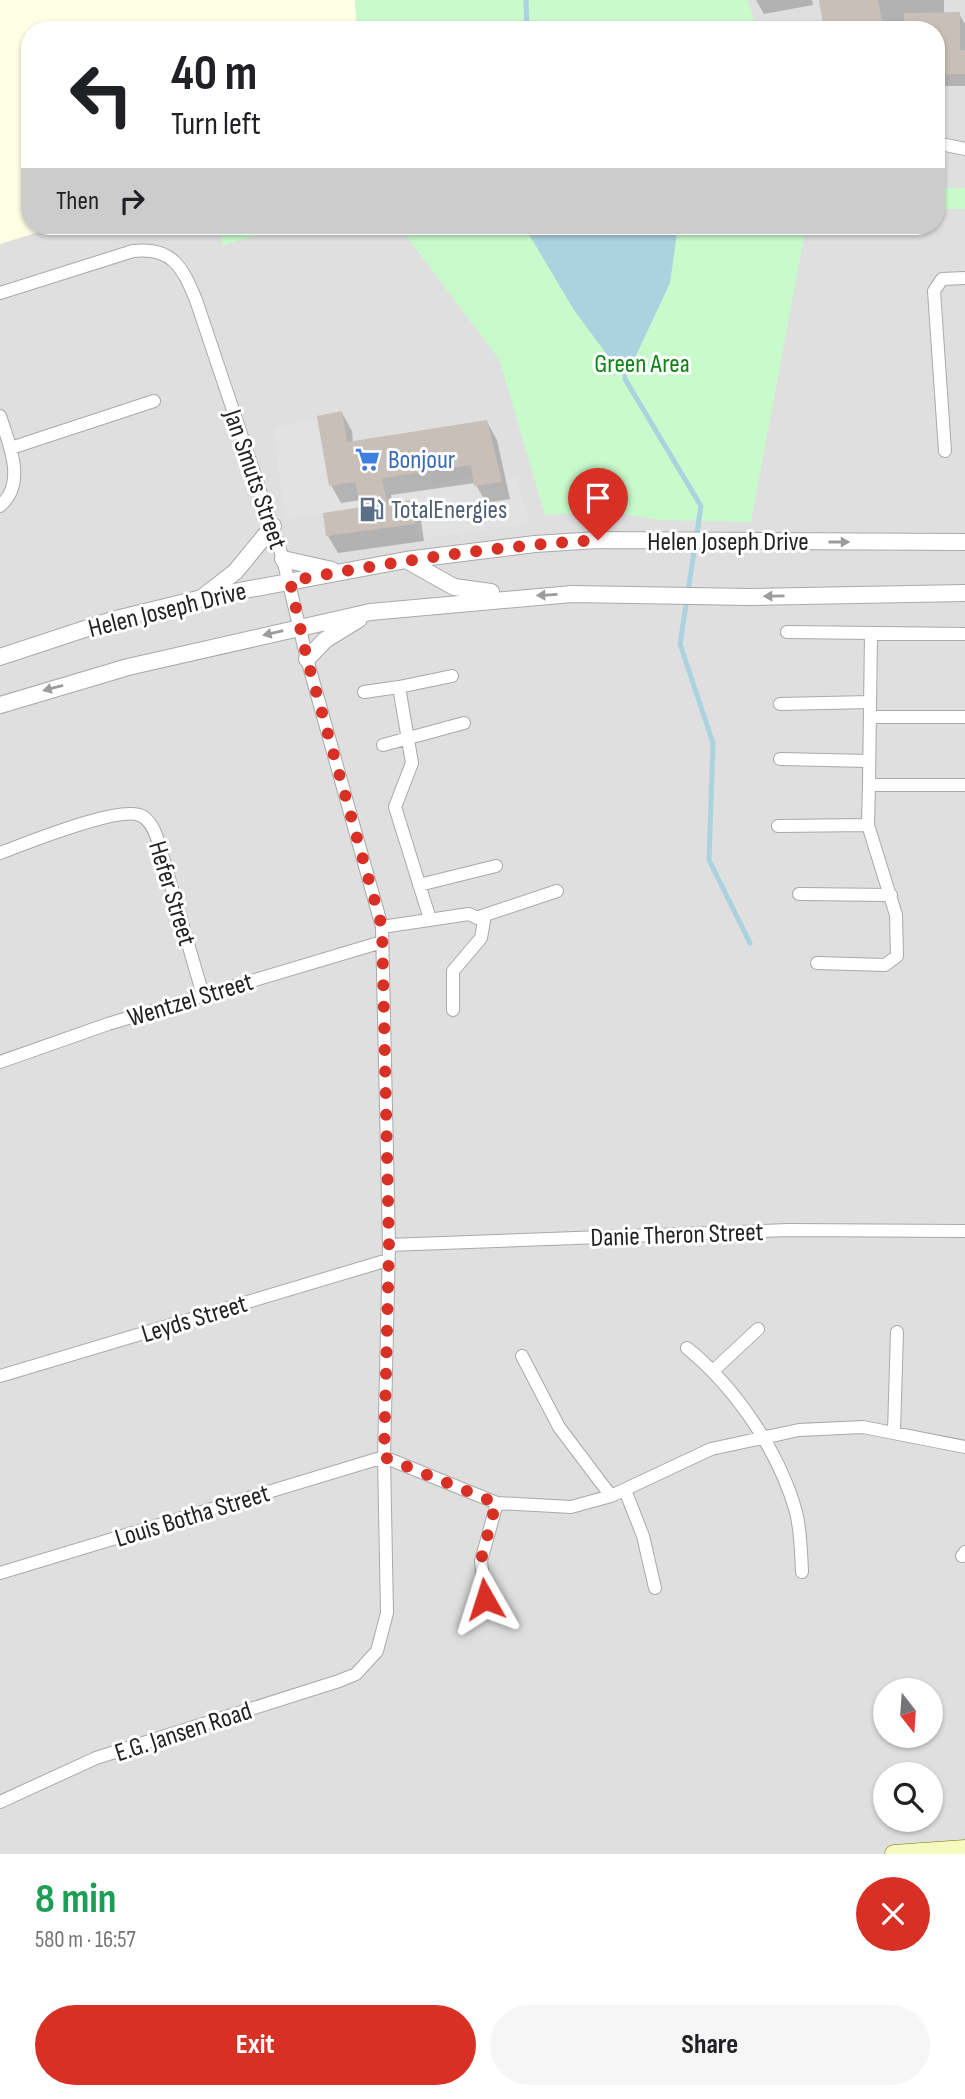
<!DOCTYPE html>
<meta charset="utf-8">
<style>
:root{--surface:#fff;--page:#f6f6f6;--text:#202124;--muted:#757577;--accent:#d93025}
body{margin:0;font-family:"Sofia Sans Condensed",sans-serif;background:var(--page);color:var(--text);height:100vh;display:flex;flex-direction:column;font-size:26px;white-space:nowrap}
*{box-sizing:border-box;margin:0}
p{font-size:23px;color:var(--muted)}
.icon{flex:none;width:38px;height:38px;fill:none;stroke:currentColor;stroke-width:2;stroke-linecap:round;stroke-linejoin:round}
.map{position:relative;height:1854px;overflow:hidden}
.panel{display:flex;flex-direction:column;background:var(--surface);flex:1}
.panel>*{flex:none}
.top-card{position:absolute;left:21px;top:21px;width:924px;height:214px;border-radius:28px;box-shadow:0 2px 5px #0004;background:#fff;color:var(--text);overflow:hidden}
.needle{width:46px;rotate:163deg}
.buttons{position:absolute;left:873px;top:1678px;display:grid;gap:14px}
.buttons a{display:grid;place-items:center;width:70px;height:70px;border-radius:50%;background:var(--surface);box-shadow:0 2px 5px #0004;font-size:35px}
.pin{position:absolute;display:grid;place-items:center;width:60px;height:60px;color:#fff;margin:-72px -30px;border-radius:50% 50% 50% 0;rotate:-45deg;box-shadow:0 0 7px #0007}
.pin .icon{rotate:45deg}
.me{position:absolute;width:77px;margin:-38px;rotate:354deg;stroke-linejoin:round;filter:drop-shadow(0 0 5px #0008)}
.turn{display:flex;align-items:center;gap:24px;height:147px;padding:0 35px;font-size:32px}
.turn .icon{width:91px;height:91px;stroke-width:2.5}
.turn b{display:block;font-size:49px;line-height:60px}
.then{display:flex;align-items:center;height:66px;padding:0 35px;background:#0003;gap:14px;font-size:26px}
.round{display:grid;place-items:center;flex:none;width:74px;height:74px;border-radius:37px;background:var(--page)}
.headline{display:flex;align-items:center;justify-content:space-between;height:119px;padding:0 35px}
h1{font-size:42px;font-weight:700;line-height:52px;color:#1e9e55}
.button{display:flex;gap:14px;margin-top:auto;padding:14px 35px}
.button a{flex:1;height:80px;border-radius:42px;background:var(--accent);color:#fff;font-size:28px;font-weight:700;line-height:80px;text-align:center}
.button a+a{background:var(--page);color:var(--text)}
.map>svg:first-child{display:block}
.residential{fill:#e0dfdf;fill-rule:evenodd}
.education{fill:#ffffe5}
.park{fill:#c8facc}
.parking{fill:#e2e2e2}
.water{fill:#aad3df}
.shadow{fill:#0003}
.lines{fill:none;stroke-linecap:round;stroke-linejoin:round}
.stream{stroke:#aad3df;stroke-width:5}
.building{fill:#c7bfb8}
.minor-casing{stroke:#a9a9a9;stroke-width:14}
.tertiary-casing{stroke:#a9a9a9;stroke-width:18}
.secondary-casing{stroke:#707d05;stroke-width:19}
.minor{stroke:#fff;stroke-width:12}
.tertiary{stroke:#fff;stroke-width:16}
.secondary{stroke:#f7fabf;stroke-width:18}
.oneway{fill:#9c9c9c}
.route{stroke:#d93025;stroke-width:12;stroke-dasharray:0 21.6}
.labels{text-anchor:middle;stroke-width:6;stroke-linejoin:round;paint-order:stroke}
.park-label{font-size:26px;fill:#0c8416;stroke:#fff}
.shop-label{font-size:26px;fill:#366cbe;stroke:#fff;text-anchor:start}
.street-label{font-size:26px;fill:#222;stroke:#fff}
.service-label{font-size:26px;fill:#4e5e75;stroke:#fff;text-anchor:start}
</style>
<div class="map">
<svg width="965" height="1854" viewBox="0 0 965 1854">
<rect width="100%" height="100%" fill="#f2efe9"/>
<path class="residential" d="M 0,0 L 965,0 L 965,1854 L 0,1854 ZM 30,30 L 936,30 L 936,226 L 30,226 ZM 886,1690 L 931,1690 L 931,1736 L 886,1736 ZM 886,1774 L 931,1774 L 931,1820 L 886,1820 Z"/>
<path class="education" d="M 0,0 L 355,0 L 357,30 L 30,30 L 30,226 L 58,226 L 0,244 Z"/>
<path class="park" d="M 355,0 L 748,0 L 757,30 L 357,30 Z
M 936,188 L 965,188 L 965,209 L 936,209 Z
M 218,226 L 290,226 L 224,245 Z
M 399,226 L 806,226 L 751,522 L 661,520 L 604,511 L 545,515 L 499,359 Z"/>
<path class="parking" d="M 316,418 L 330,486 L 430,471 L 433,484 L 472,477 L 474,486 L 516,477 L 530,524 L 418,539 L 412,500 L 285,518 L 273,428 Z"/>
<path class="water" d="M 524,226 L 678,226 L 670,283 L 625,379 L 574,310 Z"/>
<path class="shadow" d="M 756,0 L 812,0 L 813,5 L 764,14 Z
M 820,0 L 944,0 L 944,14 L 959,14 L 965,24 L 965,86 L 936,86 L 936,30 L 785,30 L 825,22 Z
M 342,413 L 352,431 L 353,443 L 487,422 L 497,440 L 510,499 L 486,503 L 475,483 L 391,495 L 393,505 L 411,502 L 421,520 L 424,541 L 338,553 L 328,536 L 363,509 L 361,500 L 341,503 L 331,485 Z"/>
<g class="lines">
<path class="stream" d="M 526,0 L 527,30
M 625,379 L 701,506 L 680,644 L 713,743 L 709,860 L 750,943"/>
</g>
<path class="building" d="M 819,0 L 878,0 L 884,30 L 824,30 Z
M 960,12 L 960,50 L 965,50 L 965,74 L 936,74 L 936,30 L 904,30 L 904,13 Z
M 342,411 L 347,442 L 487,420 L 502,482 L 474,486 L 471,465 L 382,478 L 387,504 L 412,500 L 415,524 L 326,536 L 323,513 L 361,507 L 355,482 L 329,486 L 317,416 Z"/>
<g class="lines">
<defs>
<path id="minor" d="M 936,143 L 965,149
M 0,293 L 133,251 C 172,247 182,266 196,300 L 283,559 L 307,659 L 382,927 L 389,1245 L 384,1457 L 387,1613 L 377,1651 L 356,1674 L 339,1681 L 96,1758 L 0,1802
M 0,416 C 9,444 27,483 0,506
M 11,448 L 154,401
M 945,451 L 934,291 L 942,279 L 965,278
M 787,632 L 965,634
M 871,633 L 869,785 L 965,785
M 364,692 L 399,687
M 780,704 L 870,702
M 870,717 L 965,717
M 383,745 L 464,723
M 780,759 L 869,761
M 778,826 L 868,825
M 0,853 C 25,844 121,804 142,816 C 152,822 156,834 159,844 L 203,995
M 419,885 L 496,866
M 799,894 L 891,895
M 479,917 L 557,891
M 430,919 L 395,807 L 412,763 L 399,687 L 452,676
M 382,927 L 469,914 L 484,921 L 481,938 L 453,971 L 453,1010
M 817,963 L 885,965 L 897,956 L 896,915 L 868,825 L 869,785
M 0,1062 L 108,1024 L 382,942
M 389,1245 L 788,1230 L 965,1231
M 687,1348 C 735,1387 779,1451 796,1512 C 801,1532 801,1552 802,1572
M 522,1356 L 559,1427 L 611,1496
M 714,1370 L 758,1329
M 0,1376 L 388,1260
M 894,1432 L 897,1332
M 625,1490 L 643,1536 L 655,1588
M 962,1556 L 965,1552
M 0,1573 L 384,1457 L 497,1503 L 571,1507 L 611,1496 L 711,1449 L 799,1430 L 863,1427 L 965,1447
M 485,1599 L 481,1561 L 497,1503"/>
<path id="tertiary" d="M 283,559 L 332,570
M 406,560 L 454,587 L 491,592
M 204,596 L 235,572 L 273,526
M 0,657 L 112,620 L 202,598 L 406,560 L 535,544 L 598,540 L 965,542
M 307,659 L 325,640 L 359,619
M 0,705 L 128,667 L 370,612 L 572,594 L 751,597 L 965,593"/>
<path id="secondary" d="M 894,1854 L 965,1849"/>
</defs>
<use href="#minor" class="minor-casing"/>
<use href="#tertiary" class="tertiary-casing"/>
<use href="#secondary" class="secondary-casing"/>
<use href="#minor" class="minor"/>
<use href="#tertiary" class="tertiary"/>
<use href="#secondary" class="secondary"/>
</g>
<defs><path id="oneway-solid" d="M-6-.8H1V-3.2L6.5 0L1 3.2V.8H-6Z" transform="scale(1.75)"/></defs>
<g class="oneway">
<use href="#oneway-solid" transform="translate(839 542)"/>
<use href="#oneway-solid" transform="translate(547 595) rotate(177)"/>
<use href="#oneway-solid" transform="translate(774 596) rotate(179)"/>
<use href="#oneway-solid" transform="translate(273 633) rotate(167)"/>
<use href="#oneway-solid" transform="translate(53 688) rotate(165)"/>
</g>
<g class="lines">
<path class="route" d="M 485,1599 L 481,1560 L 496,1503 L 384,1457 L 389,1245 L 382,927 L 307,659 L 290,581 C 392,562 494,546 598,540"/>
</g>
<defs>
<symbol id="supermarket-bare" viewBox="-9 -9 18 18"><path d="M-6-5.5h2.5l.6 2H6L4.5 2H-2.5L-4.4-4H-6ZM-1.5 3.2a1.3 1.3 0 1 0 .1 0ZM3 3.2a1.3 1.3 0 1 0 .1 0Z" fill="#3f7fe0" stroke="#fff" stroke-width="2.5" paint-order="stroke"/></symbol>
<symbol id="fuel-bare" viewBox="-9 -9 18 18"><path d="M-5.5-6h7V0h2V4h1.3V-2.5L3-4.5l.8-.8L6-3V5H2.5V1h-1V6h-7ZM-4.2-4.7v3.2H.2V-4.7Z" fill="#5c6f8a" stroke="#fff" stroke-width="2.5" paint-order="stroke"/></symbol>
</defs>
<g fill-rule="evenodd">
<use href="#supermarket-bare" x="350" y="442" width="35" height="35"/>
<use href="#fuel-bare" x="354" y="492" width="35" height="35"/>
</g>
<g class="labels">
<g class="park-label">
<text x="642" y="372">Green Area</text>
</g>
<g class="shop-label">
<text x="388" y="468">Bonjour</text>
</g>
<g class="street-label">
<text transform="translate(256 479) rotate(71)" y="9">Jan Smuts Street</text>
<text x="728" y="550">Helen Joseph Drive</text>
<text transform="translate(167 609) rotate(-14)" y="9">Helen Joseph Drive</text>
<text transform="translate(173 893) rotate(73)" y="9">Hefer Street</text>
<text transform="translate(190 999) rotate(-17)" y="9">Wentzel Street</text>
<text transform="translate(677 1234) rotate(-2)" y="9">Danie Theron Street</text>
<text transform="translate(194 1318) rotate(-17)" y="9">Leyds Street</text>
<text transform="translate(192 1515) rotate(-17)" y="9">Louis Botha Street</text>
<text transform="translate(183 1731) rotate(-18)" y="9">E.G. Jansen Road</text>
</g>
<g class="service-label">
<text x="391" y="518">TotalEnergies</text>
</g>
</g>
</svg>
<div class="buttons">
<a><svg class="needle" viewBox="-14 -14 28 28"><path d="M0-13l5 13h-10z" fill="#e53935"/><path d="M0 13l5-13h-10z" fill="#757577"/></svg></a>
<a><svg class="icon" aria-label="search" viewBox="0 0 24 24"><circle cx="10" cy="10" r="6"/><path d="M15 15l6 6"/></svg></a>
</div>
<div class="pin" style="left:598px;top:540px;background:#d93025"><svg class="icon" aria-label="arrive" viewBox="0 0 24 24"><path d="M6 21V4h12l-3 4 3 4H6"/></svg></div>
<svg class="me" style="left:485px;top:1599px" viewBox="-20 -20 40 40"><path d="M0-17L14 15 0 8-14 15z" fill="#d93025" stroke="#fff" stroke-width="4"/></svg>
<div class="top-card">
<div class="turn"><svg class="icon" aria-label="left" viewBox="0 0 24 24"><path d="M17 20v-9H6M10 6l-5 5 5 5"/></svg><div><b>40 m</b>Turn left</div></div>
<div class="then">Then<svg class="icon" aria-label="right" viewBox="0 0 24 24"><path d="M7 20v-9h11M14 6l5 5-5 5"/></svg></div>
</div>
</div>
<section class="panel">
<div class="headline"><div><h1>8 min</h1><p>580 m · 16:57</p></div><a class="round" style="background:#d93025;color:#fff"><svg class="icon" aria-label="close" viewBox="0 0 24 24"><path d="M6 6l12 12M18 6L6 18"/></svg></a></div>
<div class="button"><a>Exit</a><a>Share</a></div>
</section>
